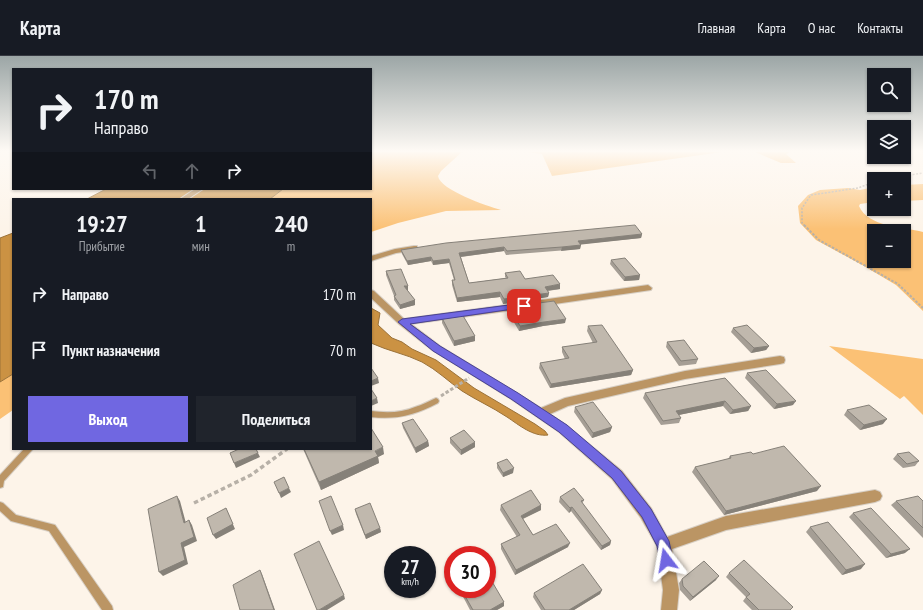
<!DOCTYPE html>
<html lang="ru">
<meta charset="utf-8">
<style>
:root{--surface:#171b24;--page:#20242c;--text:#f1f3f6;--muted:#9ea1a6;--line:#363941;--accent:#7067e1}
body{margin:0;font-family:"PT Sans Narrow",sans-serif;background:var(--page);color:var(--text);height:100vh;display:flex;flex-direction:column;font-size:15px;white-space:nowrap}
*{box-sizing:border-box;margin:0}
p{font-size:13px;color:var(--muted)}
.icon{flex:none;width:22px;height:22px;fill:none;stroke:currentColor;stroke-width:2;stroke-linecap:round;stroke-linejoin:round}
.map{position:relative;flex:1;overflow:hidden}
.panel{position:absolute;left:12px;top:142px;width:360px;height:252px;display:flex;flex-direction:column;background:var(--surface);border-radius:0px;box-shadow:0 1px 3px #0004}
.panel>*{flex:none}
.top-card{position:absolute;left:12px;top:12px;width:360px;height:122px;border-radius:0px;box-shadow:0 1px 3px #0004;background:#171b24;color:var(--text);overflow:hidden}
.buttons{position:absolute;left:867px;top:12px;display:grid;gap:8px}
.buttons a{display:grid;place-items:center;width:44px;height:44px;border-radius:0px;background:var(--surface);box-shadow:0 1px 3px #0004;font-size:20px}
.speed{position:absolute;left:384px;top:490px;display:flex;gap:8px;font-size:20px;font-weight:700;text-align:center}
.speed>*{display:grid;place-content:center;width:52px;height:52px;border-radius:50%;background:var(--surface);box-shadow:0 1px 3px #0004;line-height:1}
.speed small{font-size:10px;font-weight:400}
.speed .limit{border:6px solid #d22;background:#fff;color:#111}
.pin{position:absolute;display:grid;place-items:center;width:34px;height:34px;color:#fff;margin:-17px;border-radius:8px;box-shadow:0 2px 6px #0006}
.me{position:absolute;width:44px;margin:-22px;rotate:346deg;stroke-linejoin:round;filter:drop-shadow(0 0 3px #0008)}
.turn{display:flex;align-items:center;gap:14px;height:84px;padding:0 16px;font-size:18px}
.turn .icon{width:52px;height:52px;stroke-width:2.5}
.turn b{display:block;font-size:28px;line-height:34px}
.lanes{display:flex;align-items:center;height:38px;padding:0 16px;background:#0003;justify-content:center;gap:20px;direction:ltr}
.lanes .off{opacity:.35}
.eta{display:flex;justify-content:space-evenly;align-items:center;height:68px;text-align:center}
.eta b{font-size:24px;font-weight:600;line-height:28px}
.action{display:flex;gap:8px;margin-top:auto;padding:8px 16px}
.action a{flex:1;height:46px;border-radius:0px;background:var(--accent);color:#fff;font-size:16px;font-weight:600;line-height:46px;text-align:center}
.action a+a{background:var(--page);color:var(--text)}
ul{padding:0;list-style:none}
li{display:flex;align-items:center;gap:12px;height:56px;padding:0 16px}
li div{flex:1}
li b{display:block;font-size:15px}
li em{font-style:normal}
header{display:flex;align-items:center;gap:24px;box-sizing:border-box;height:56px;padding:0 20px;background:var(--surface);border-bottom:1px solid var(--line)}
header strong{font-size:19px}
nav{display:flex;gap:22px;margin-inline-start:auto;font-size:14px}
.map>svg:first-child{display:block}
.green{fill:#fbc175;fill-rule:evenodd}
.water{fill:#cb9243;stroke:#9b7239}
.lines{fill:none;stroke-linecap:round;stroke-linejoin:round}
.service-casing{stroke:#d7cfc5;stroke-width:2}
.minor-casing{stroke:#d7cfc5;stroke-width:2}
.path-far3{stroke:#b7b0a7;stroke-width:1.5;stroke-dasharray:2 1.5;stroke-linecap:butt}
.path-far2{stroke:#b7b0a7;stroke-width:2;stroke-dasharray:2.5 1.5;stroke-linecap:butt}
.path-far1{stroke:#b7b0a7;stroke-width:3;stroke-dasharray:3.5 2;stroke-linecap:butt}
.path{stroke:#b7b0a7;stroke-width:3.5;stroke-dasharray:4.5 3;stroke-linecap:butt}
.service{fill:#bb9564;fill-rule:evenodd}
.minor{fill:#bb9564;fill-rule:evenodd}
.wall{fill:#a59e95}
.shaded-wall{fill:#868179}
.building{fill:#c0b8ad;stroke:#868179}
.route{fill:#7067e1;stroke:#494392}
</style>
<header>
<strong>Карта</strong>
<nav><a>Главная</a><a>Карта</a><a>О нас</a><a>Контакты</a></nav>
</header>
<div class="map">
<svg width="923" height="554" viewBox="0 0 923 554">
<rect width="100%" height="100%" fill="#fdf4e9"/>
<path class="green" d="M 371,96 L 462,96 L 441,115 L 438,120 C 440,134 487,150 501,154 L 446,155 L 398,167 L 371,176 L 371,143 L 270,143 L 283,133 L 371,133 Z
M 527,96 L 722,96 L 552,120 L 542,98 Z
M 755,96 L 790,96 L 786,98 L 796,107 L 781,107 Z
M 923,128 L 923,144 L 904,145 L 904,129 Z
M 874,131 L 874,146 L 860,148 L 859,150 C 868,171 903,171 923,176 L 923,255 L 896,229 L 864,210 L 816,184 L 800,167 L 798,150 L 808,139 L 820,134 L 848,132 L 860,134 ZM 874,175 L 904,175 L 904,205 L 874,205 Z
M 829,290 L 923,303 L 923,359 L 904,340 L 900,343 Z
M 13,318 L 13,354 L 0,363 L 0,326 Z"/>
<path class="water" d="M 106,133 L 283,133 L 270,143 L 87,143 Z
M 13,177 L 13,318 L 0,326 L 0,182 Z
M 371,252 L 380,257 L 378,269 L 392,282 L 402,286 L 412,293 L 436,304 L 474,332 L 535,368 L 545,375 L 548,379 C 533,381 519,369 507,361 C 492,351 476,344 462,335 C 449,326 437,314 422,306 C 406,298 388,295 371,287 Z"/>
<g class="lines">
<defs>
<path id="service" d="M 436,342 L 438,343 L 439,345 L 438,347 C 415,359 397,364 371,361 L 371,355 C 386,357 401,357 415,351 C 422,349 429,345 436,342 Z
M 24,393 L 33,393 L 4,425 L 3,431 L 0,432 L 0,419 Z
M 0,446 L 3,447 L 16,459 L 55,469 L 112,550 L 113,554 L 102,554 L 49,475 L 11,465 L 0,455 Z"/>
<path id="minor" d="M 195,133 L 203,133 L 188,143 L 180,143 Z
M 414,190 L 417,190 L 417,194 L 396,197 L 371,205 L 371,200 L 395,193 Z
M 648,229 L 652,232 L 651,234 L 541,250 L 536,247 L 541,244 Z
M 371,234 L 374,235 L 404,263 L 521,247 L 524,248 L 526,250 L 521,253 L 411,268 L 440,290 L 541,352 L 565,342 L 685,315 L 780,300 L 784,301 L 785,304 L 784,307 L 780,308 L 685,323 L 568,350 L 550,358 L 567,370 L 622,415 L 651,452 L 667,481 L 726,460 L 875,434 L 880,436 L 882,440 L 880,444 L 875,446 L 726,474 L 672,493 L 679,534 L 677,554 L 661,554 L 663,534 L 657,490 L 641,462 L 612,423 L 559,376 L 511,343 L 432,294 L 399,268 L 371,242 Z"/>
</defs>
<use href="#service" class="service-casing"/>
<use href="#minor" class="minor-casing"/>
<path class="path-far3" d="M 885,123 L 923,117
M 805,170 L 802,167 L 802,152 L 811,139 L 858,132 L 874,126"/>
<path class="path-far2" d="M 804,169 L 819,184 L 898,228 L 923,252"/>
<path class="path-far1" d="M 441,340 L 469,322"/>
<path class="path" d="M 194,447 L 251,419 L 287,393"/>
<use href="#service" class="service"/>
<use href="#minor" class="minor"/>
</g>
<path class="wall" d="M 642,178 L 641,182 L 581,188 L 580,193 L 506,199 L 504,195 L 461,201 L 469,227 L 506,222 L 505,221 L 505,217 L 525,223 L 560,233 L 548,235 L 549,237 L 548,241 L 503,248 L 500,241 L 457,246 L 452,229 L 452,224 L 454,224 L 449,207 L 433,209 L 431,205 L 408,209 L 402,198 L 401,194 Z
M 611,204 L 640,219 L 639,224 L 624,225 L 610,208 Z
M 386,215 L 408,230 L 408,234 L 407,234 L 415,244 L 415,249 L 400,253 L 394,244 L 394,240 L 386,219 Z
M 509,251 L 565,267 L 543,270 L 519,275 L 508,256 Z
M 442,262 L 475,280 L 475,285 L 454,290 L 442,267 Z
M 588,270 L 633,314 L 631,319 L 550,332 L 539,312 L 540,307 L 565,303 L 562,296 L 562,291 L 593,287 L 587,275 Z
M 733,272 L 769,290 L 766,294 L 751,297 L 731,276 Z
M 667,286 L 698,303 L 696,308 L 679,310 L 666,291 Z
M 747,317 L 793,349 L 774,353 L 745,322 Z
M 725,322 L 751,350 L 748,355 L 730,358 L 723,350 L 678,359 L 681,362 L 679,367 L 661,369 L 643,342 L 645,337 Z
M 575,351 L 612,371 L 610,376 L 592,382 L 574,356 Z
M 847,354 L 883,368 L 860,374 L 844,359 Z
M 402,367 L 428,385 L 429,390 L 416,397 L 403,372 Z
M 450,382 L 475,391 L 461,399 L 450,387 Z
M 303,393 L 371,393 L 384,398 L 378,401 L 379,407 L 321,434 Z
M 753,398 L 817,435 L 724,459 L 692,416 L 695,411 L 728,403 L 730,400 Z
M 897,398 L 919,405 L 915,410 L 903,412 L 893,403 Z
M 497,407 L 513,417 L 503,421 L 497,412 Z
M 560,441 L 584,444 L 582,448 L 611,485 L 610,489 L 601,494 L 571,455 L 569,457 L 559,446 Z
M 896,445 L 923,445 L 923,482 L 891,449 Z
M 501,449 L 541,449 L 541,454 L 523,463 L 533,479 L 568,491 L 515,519 L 501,493 L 501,488 L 517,481 L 500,454 Z
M 355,453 L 380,472 L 381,476 L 366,483 L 356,458 Z
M 853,457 L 905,497 L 886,502 L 849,461 Z
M 810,471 L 861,513 L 842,519 L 806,476 Z
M 453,504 L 453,521 L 448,512 L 448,507 Z
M 729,517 L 790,554 L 752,554 L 743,545 L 746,541 L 726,521 Z
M 682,523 L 716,524 L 690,545 L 680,534 L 679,527 Z
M 459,533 L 487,533 L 504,550 L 497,554 L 470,554 Z
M 602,534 L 600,538 L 574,554 L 541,554 L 533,541 L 534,537 Z"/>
<path class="shaded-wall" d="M 642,178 L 641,182 L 577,189 L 578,185 Z
M 581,189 L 580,193 L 561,195 L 562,191 Z
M 504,191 L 504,195 L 459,201 L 459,197 Z
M 431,201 L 431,205 L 408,209 L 407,205 Z
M 449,203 L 449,207 L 433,209 L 433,205 Z
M 640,219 L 639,224 L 624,225 L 625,221 Z
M 560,228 L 560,233 L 544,235 L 545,231 Z
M 404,230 L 408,230 L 408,234 L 405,235 Z
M 500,236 L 500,241 L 457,246 L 457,242 Z
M 549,237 L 548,241 L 503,248 L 504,243 Z
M 415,244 L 415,249 L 400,253 L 400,249 Z
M 566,263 L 565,267 L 543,270 L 519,275 L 520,270 L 544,266 Z
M 475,280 L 475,285 L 454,290 L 454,285 Z
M 769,290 L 766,294 L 751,297 L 754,292 Z
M 633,314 L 631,319 L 550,332 L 551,328 Z
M 378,322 L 379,327 L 371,330 L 371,325 Z
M 377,342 L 378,347 L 371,350 L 371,345 Z
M 725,345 L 723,350 L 674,360 L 676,355 Z
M 796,345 L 793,349 L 774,353 L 777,348 Z
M 751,350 L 748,355 L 730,358 L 733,354 Z
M 887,363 L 883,368 L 860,374 L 864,369 Z
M 612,371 L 610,376 L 592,382 L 593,377 Z
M 428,385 L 429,390 L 416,397 L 415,392 Z
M 475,386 L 475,391 L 461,399 L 461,394 Z
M 383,391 L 384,398 L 378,401 L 379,407 L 321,434 L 319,426 Z
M 258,397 L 260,401 L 236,412 L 234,407 Z
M 514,412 L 513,417 L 503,421 L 503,417 Z
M 821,430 L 817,435 L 724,459 L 726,455 Z
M 289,432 L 291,436 L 281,442 L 279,437 Z
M 177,440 L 180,445 L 187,471 L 184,467 Z
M 541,449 L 541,454 L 520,464 L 521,460 Z
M 572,451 L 571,455 L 569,457 L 570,452 Z
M 226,452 L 235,473 L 216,483 L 213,479 Z
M 189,464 L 192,469 L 197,485 L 184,491 L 188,508 L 163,520 L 159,516 Z
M 343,469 L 344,474 L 332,479 L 330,475 Z
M 380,472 L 381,476 L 366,483 L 365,479 Z
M 611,485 L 610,489 L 601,494 L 602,490 Z
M 570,487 L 568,491 L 515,519 L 516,514 Z
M 910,493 L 905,497 L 886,502 L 891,498 Z
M 865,508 L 861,513 L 842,519 L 846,514 Z
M 260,514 L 262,518 L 275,554 L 274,554 Z
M 719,520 L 716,524 L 690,545 L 693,541 Z
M 602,534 L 600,538 L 574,554 L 569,554 Z
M 344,539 L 345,543 L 327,554 L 319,554 Z
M 504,546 L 504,550 L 497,554 L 490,554 Z"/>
<path class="building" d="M 635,169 L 642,178 L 578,185 L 581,189 L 562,191 L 507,195 L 504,191 L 459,197 L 469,227 L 508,222 L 505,217 L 520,215 L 525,223 L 553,219 L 560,228 L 545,231 L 549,237 L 504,243 L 500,236 L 457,242 L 452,224 L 455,224 L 449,203 L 433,205 L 431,201 L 407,205 L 401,194 L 446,187 Z
M 625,202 L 640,219 L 625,221 L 611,204 Z
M 401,213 L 408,230 L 404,230 L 415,244 L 400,249 L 394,240 L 396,239 L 386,215 Z
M 554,245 L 566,263 L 544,266 L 520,270 L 509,251 Z
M 462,258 L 475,280 L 454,285 L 442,262 Z
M 602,269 L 633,314 L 551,328 L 540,307 L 569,302 L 562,291 L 597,286 L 588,270 Z
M 747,269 L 769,290 L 754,292 L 733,272 Z
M 684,284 L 698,303 L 681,305 L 667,286 Z
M 371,312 L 378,322 L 371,325 Z
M 766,314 L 796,345 L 777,348 L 747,317 Z
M 725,322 L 751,350 L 733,354 L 725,345 L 676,355 L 681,362 L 663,365 L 645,337 Z
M 371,333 L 377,342 L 371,345 Z
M 593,346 L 612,371 L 593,377 L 575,351 Z
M 869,349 L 887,363 L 864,369 L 847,354 Z
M 413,363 L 428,385 L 415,392 L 402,367 Z
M 371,372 L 383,391 L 375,395 L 378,400 L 319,426 L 304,393 L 371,393 Z
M 464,374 L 475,386 L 461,394 L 450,382 Z
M 784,390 L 821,430 L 726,455 L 695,411 L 731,402 L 730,400 L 751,396 L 753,398 Z
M 239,393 L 256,393 L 258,397 L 234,407 L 230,397 Z
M 909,396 L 919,405 L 907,408 L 897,398 Z
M 507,403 L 514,412 L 503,417 L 497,407 Z
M 284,421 L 289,432 L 279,437 L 274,426 Z
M 574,432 L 584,444 L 581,445 L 611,485 L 602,490 L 572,451 L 570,452 L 560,441 Z
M 531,434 L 541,449 L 521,460 L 533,479 L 556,468 L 570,487 L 516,514 L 501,488 L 520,479 L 501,449 Z
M 177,440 L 184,467 L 189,464 L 194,481 L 181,487 L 185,504 L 159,516 L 148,453 Z
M 331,440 L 343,469 L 330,475 L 319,445 Z
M 918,440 L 923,445 L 923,472 L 896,445 Z
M 370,447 L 380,472 L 365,479 L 355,453 Z
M 226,452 L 233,468 L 213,479 L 207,462 Z
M 871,452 L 910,493 L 891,498 L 853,457 Z
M 828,466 L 865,508 L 846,514 L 810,471 Z
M 319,485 L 344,539 L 319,554 L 317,554 L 294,498 Z
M 473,494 L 477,499 L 463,499 Z
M 453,504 L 453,517 L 448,507 Z
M 744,504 L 793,551 L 790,554 L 759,554 L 746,541 L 750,538 L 729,517 Z
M 704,505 L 719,520 L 693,541 L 683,530 L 682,523 Z
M 583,508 L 602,534 L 569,554 L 545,554 L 534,537 Z
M 260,514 L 274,554 L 240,554 L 233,529 Z
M 487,517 L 504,546 L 490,554 L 473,554 L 461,533 L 487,533 Z"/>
<linearGradient id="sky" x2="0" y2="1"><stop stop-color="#9ca6a6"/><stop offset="0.55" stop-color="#fefaf5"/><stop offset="1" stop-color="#fefaf5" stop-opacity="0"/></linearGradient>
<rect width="923" height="173" fill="url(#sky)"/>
<path class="route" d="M 524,247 L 528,250 L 527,251 L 410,268 L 440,290 L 518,337 L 567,369 L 621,415 L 651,453 L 669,485 L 673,504 L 671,509 L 666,511 L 661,509 L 657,490 L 642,461 L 612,422 L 559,376 L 511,343 L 433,295 L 398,266 L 402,263 Z"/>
</svg>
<div class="buttons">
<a><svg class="icon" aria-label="search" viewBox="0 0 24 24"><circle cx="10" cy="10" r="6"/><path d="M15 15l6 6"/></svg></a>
<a><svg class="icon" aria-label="layers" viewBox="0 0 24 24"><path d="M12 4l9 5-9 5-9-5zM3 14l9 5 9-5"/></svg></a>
<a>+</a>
<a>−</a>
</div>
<div class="speed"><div>27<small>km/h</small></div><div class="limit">30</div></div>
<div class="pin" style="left:524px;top:250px;background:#d93025"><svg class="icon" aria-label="arrive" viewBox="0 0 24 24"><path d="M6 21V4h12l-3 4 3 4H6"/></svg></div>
<svg class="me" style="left:666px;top:504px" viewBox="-20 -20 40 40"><path d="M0-17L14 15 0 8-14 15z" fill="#7067e1" stroke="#fff" stroke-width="4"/></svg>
<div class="top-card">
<div class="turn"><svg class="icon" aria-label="right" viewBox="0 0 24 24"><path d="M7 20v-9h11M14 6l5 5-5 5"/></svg><div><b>170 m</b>Направо</div></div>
<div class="lanes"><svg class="icon off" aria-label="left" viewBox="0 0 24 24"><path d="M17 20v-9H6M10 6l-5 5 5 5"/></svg><svg class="icon off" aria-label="ahead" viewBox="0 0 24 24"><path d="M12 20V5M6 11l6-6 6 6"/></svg><svg class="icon" aria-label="right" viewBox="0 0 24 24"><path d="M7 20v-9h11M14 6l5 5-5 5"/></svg></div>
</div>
<section class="panel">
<div class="eta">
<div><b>19:27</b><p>Прибытие</p></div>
<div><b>1</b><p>мин</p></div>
<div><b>240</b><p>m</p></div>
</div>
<ul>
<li><svg class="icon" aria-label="right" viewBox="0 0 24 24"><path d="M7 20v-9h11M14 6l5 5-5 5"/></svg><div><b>Направо</b></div><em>170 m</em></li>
<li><svg class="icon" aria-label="arrive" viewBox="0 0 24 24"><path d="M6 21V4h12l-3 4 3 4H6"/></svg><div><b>Пункт назначения</b></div><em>70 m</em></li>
</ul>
<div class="action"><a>Выход</a><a>Поделиться</a></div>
</section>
</div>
